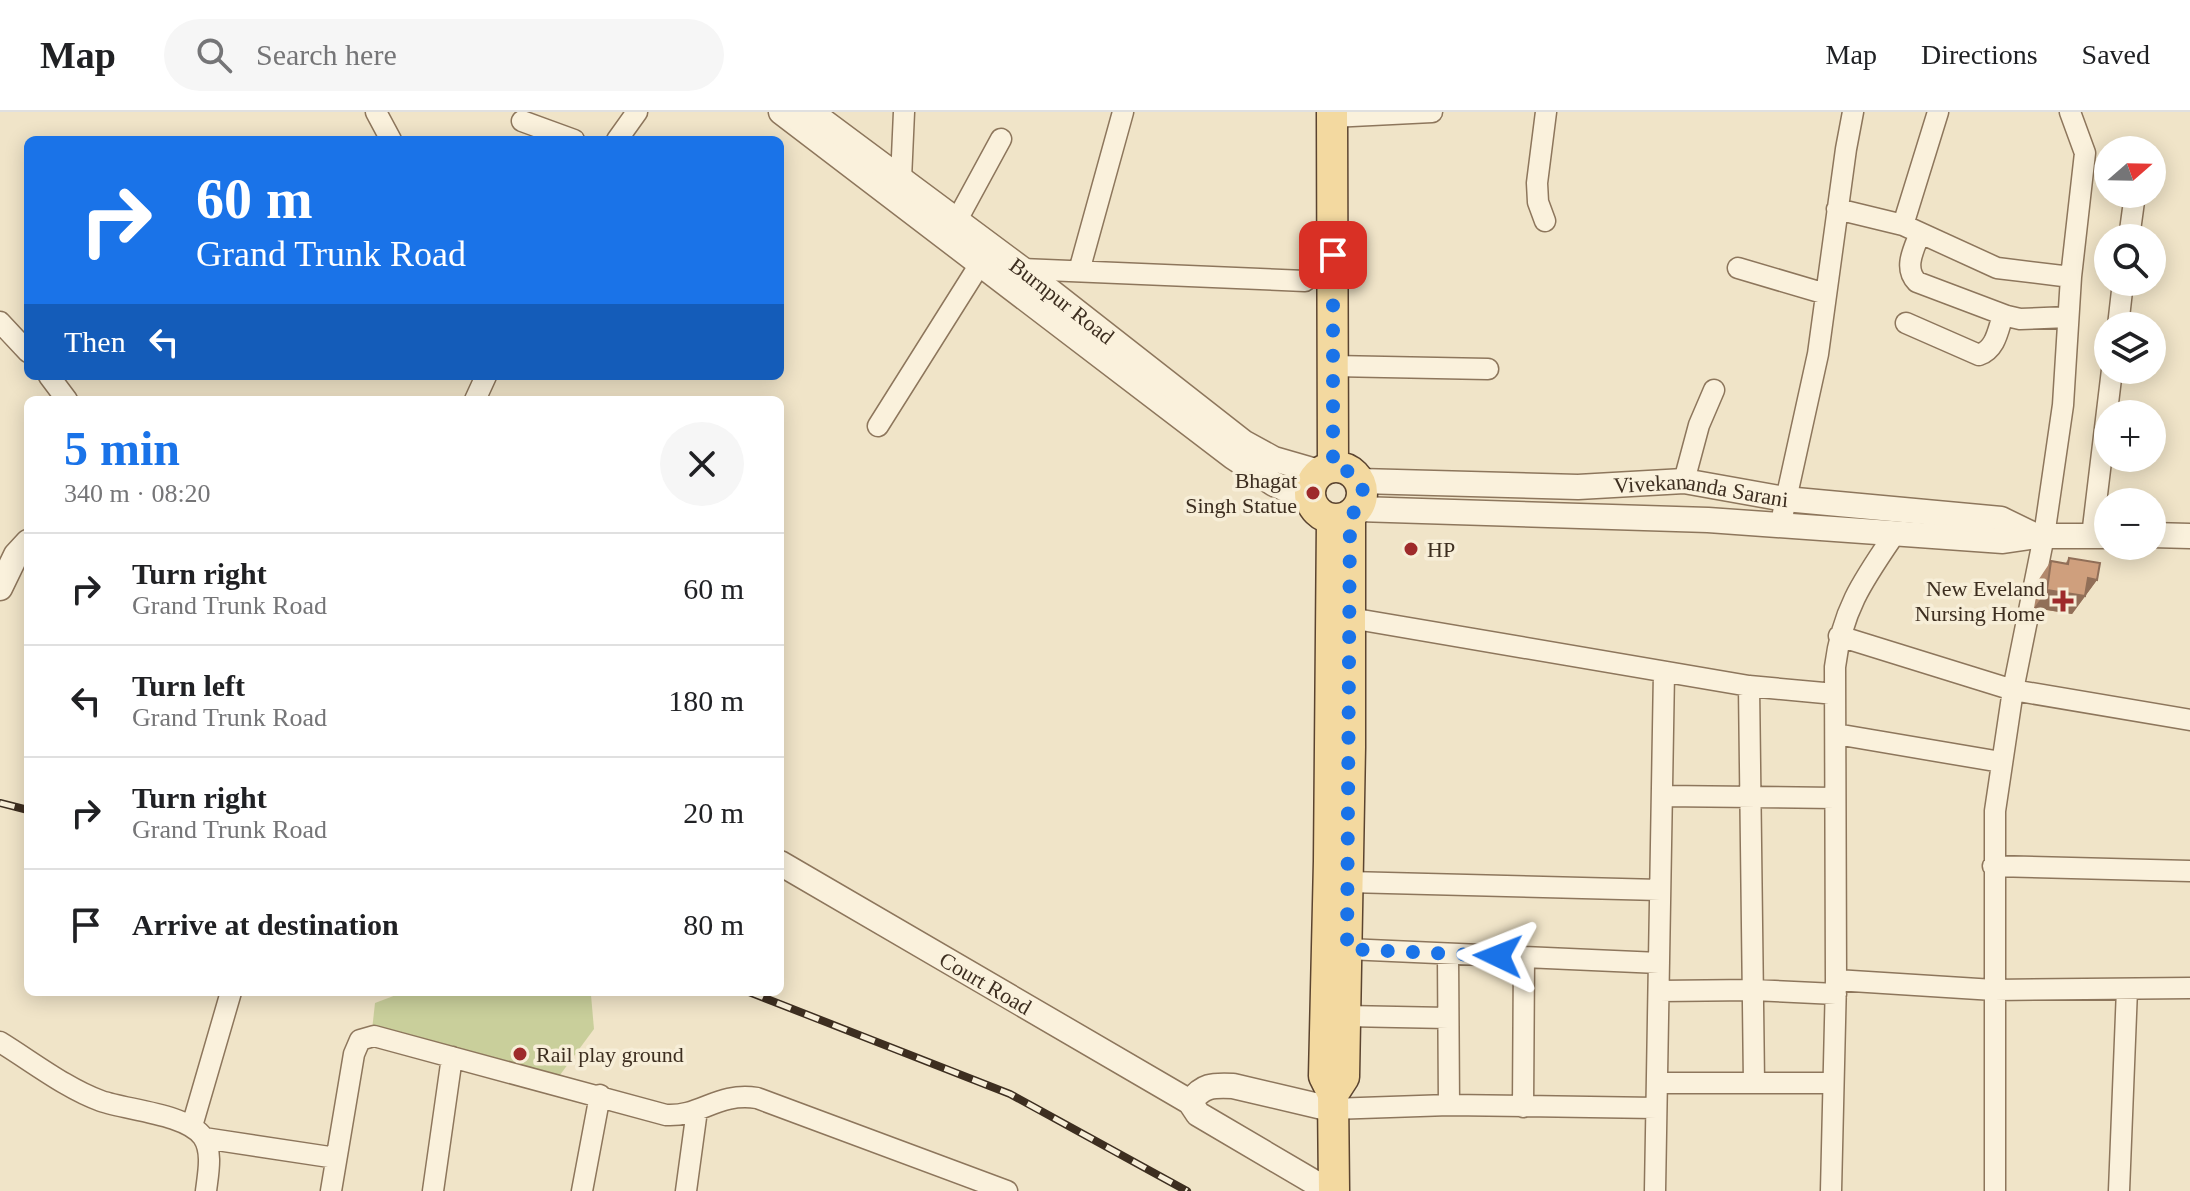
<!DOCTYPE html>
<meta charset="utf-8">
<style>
:root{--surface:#fff;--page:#f6f6f6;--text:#202124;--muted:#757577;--line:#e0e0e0;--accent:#1a73e8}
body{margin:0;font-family:"Times New Roman",serif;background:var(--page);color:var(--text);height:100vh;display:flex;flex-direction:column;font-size:30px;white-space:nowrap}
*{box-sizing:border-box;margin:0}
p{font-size:26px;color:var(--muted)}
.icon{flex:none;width:44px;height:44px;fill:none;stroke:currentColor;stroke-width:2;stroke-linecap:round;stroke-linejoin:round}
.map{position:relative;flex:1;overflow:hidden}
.sheet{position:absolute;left:24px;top:284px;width:760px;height:600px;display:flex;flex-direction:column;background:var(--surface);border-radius:12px;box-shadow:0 4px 20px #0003}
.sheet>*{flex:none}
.banner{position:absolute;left:24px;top:24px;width:760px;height:244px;border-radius:12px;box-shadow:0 4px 20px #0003;background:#1a73e8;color:#fff;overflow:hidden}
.needle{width:52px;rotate:70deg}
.fabs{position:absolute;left:2094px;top:24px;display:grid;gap:16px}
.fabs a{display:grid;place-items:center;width:72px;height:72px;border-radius:50%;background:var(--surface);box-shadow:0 4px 20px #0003;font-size:40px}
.pin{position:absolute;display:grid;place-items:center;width:68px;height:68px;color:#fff;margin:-34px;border-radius:16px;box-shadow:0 4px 12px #0006}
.me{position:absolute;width:88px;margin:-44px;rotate:272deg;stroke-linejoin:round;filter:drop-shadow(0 0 6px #0008)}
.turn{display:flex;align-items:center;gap:28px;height:168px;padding:0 40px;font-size:36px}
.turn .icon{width:104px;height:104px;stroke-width:2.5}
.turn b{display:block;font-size:56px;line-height:68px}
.then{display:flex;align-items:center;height:76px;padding:0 40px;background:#0003;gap:16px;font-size:30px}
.round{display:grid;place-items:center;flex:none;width:84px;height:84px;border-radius:42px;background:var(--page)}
.summary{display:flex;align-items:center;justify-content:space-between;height:136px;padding:0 40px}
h1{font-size:48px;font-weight:700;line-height:60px;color:var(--accent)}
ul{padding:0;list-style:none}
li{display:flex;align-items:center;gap:24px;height:112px;padding:0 40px;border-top:2px solid var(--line)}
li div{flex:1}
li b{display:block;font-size:30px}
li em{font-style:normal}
header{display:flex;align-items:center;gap:48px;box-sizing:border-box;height:112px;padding:0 40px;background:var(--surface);border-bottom:2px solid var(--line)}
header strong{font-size:38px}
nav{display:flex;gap:44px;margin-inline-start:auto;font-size:28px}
.search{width:560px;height:72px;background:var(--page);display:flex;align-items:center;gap:20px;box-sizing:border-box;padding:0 28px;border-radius:44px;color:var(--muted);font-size:30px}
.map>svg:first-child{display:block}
.green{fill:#c9cf9b}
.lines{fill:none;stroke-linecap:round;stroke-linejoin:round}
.minor-casing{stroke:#8d765c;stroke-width:23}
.tertiary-casing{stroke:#8d765c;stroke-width:27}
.primary-casing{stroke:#5b4430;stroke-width:33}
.minor{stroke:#faf1dc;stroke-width:20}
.tertiary{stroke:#faf1dc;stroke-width:24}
.primary{stroke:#f3d9a0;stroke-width:30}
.rail-casing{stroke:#3d2e20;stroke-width:8}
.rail{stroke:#f7eed8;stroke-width:5;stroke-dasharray:15;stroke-linecap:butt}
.wall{fill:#b2896c}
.shaded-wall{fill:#916f58}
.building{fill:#cf9f7d;stroke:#916f58;stroke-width:2}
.route{stroke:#1a73e8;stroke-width:14;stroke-dasharray:0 25.2}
.poi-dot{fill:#9e2a2b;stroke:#f7eed8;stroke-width:3}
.labels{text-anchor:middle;stroke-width:7;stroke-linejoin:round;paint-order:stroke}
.street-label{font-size:22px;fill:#3d2e20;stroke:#f7eed8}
.poi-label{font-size:22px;fill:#3d2e20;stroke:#f7eed8;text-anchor:end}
</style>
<header>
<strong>Map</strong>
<div class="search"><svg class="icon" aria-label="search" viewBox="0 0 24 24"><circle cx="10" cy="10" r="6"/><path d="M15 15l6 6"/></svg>Search here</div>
<nav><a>Map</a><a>Directions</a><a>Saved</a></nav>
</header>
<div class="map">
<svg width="2190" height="1079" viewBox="0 0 2190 1079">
<rect width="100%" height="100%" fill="#f0e4c8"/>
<path class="green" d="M 404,880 L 583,880 L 591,883 L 594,917 L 557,967 L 372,918 L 375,891 Z"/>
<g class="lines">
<defs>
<path id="minor" d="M 376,0 L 391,28
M 1332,5 L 1432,0
M 522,9 L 574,28
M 617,28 L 637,0
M 901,67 L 904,0
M 1837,97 L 1903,113 L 1997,156 L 2071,165
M 957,108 L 1001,27
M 1545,109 L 1538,90 L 1537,71 L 1546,0
M 1903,113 L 1938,0
M 1920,121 C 1914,137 1903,156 1917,170 L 2007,204 L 2020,207 L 2068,205
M 2129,126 L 2135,82
M 1738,156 L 1826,182
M 1022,157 L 1305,169
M 1079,159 L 1123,0
M 0,210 L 28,240
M 1906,211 L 1979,243 C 1996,237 1998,218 2003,203
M 2118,214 L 2123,170
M 1333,254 L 1488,257
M 49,264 L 67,288
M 475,288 L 486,264
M 878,314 L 980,152
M 1684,369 L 1699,313 L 1714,278
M 1783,401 L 1818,242 L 1846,37 L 1853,0
M 2092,424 L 2112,258
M 1350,506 L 1749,574 L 1835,582
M 1839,524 L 2013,578 L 2190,608
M 1749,574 L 1754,971
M 1836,622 L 2001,650
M 1662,684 L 1835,686
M 1993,754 L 2190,759
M 1348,770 L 1660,778
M 1347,837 L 1659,851
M 1448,843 L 1449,993
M 1836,868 L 1994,878 L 2190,876
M 1659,879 L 1753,878 L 1836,882
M 1345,904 L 1448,906
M 0,930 C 31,949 67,977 101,989 C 127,998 187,1002 203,1025 C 213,1040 208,1062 206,1079
M 1657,971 L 1833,971
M 1523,995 L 1524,845
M 1331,997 L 1449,993 L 1656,996
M 192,1014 L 231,880
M 204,1026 L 336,1046
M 331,1079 L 354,942 L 360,928 L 374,924 L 666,1003 C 701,1005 717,980 757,986 L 1007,1079
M 433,1079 L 452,945
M 582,1079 L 600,983
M 686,1079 L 697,998
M 1655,1079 L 1664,560
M 1831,1079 L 1836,868 L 1835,555 C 1842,497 1864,467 1896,420
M 1995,1079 L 1995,699 L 2013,578 L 2044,424 L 2063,293 L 2071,165 L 2085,41 L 2070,0
M 2119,1079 L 2127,877"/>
<g id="tertiary">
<path d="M 781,0 L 1233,345 L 1274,372 L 1310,388"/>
<path id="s1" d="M 811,0 L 1022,157 L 1243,330 L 1274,347 L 1319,360"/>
<path id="s2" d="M 1360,369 L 1578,375 L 1684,369 L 1785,387 L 2001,407 L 2036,424"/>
<path d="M 1358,397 L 1708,408 L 2003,429 L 2036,424 L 2108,424"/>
<path d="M 2152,423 L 2190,424"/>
<path d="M 0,476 L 16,443 L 28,430"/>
<path id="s3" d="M 780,751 L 1190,990 L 1198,1002 L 1329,1079"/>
<path d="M 1190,990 C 1203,973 1212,973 1233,974 L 1331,997"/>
</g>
<path id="primary" d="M 1332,0 L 1333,355
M1310 381a26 26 0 1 1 52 0a26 26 0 1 1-52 0Z
M 1332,408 L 1329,749 L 1324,964 L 1333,982 L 1344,965 L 1350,635 L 1350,404
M 1333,982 L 1334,1079"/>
</defs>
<use href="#minor" class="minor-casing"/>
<use href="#tertiary" class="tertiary-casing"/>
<use href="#primary" class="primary-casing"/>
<use href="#minor" class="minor"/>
<use href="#tertiary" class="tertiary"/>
<use href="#primary" class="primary"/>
<defs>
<path id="rail" d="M 0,691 L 28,698
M 749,880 L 1010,982 L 1187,1079"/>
</defs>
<use href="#rail" class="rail-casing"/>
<use href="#rail" class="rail"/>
</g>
<path class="wall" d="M 2069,446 L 2097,468 L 2072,502 L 2034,496 L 2039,467 L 2051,449 L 2065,452 Z"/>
<path class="shaded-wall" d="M 2088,466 L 2097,468 L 2072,502 L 2034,496 L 2047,478 Z"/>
<path class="building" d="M 2069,446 L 2100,451 L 2097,468 L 2088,466 L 2085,484 L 2047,478 L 2051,449 L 2068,452 Z"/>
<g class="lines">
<path class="route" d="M 1333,143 L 1333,355 C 1362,359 1374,383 1350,404 L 1347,837 L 1498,844"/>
</g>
<g class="poi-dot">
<circle cx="1313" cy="381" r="8"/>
<circle cx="1411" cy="437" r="8"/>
<path d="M2059 477h8v8h8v8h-8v8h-8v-8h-8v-8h8z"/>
<circle cx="520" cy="942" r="8"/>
</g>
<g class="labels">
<g class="street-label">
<text dy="8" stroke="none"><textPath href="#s1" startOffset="314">Burnpur Road</textPath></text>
<text dy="8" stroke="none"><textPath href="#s2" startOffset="342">Vivekananda Sarani</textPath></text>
<text dy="8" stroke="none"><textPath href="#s3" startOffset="238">Court Road</textPath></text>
</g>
<g class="poi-label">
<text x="1297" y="376">Bhagat<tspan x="1297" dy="25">Singh Statue</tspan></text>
<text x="1427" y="445" text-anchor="start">HP</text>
<text x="2045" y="484">New Eveland<tspan x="2045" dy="25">Nursing Home</tspan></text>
<text x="536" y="950" text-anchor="start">Rail play ground</text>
</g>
</g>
</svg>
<div class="fabs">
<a><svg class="needle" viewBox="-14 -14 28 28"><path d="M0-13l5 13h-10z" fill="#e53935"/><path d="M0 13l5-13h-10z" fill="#757577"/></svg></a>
<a><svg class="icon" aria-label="search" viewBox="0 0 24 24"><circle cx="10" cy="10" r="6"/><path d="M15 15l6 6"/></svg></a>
<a><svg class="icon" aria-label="layers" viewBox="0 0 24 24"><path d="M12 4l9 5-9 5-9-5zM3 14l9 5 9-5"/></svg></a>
<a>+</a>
<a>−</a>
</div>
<div class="pin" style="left:1333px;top:143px;background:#d93025"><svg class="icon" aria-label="arrive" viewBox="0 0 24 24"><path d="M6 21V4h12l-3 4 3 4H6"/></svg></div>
<svg class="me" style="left:1498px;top:844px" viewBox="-20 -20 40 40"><path d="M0-17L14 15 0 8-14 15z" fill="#1a73e8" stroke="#fff" stroke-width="4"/></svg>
<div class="banner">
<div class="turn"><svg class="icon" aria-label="right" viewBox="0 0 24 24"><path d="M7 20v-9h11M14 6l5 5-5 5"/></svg><div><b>60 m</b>Grand Trunk Road</div></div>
<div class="then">Then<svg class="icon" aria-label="left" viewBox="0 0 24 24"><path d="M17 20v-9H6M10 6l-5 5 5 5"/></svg></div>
</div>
<section class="sheet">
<div class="summary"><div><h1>5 min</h1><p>340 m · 08:20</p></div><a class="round"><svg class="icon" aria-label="close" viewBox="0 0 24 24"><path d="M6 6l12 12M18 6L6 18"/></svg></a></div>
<ul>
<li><svg class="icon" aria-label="right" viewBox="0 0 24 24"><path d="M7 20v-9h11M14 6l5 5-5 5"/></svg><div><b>Turn right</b><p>Grand Trunk Road</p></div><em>60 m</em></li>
<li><svg class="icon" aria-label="left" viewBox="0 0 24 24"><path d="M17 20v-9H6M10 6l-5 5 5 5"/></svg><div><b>Turn left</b><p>Grand Trunk Road</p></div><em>180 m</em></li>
<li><svg class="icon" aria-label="right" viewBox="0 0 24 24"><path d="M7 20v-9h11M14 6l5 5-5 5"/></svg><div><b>Turn right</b><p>Grand Trunk Road</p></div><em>20 m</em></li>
<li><svg class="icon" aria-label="arrive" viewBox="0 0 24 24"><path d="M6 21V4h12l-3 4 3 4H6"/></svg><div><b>Arrive at destination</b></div><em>80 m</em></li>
</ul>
</section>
</div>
